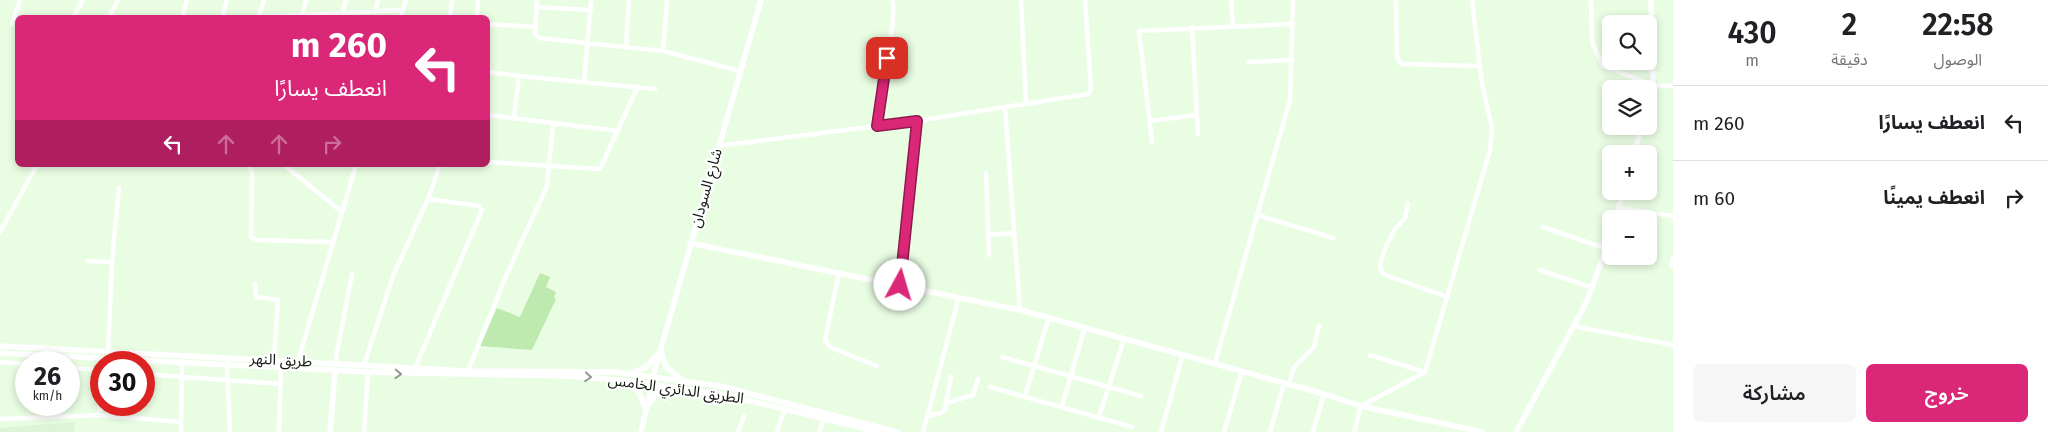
<!DOCTYPE html>
<html lang="ar">
<meta charset="utf-8">
<style>
:root{--surface:#fff;--page:#f6f6f6;--text:#202124;--muted:#757577;--line:#e0e0e0;--accent:#db2777}
body{margin:0;font-family:"Fira Sans","Noto Sans Arabic",sans-serif;background:var(--page);color:var(--text);direction:rtl;height:100vh;display:flex;flex-direction:column;font-size:19px;white-space:nowrap}
*{box-sizing:border-box;margin:0}
p{font-size:16px;color:var(--muted)}
.icon{flex:none;width:28px;height:28px;fill:none;stroke:currentColor;stroke-width:2;stroke-linecap:round;stroke-linejoin:round}
.map{position:relative;flex:1;overflow:hidden;direction:ltr}
.drawer{display:flex;flex-direction:column;background:var(--surface);width:375px}
.drawer>*{flex:none}
.banner{position:absolute;left:15px;top:15px;width:475px;height:152px;border-radius:8px;box-shadow:0 2px 8px #0003;direction:rtl;background:#db2777;color:#fff;overflow:hidden}
.controls{position:absolute;left:1602px;top:15px;display:grid;gap:10px}
.controls a{display:grid;place-items:center;width:55px;height:55px;border-radius:8px;background:var(--surface);box-shadow:0 2px 8px #0003;font-size:25px}
.speed{position:absolute;left:15px;top:351px;display:flex;gap:10px;font-size:25px;font-weight:700;text-align:center}
.speed>*{display:grid;place-content:center;width:65px;height:65px;border-radius:50%;background:var(--surface);box-shadow:0 2px 8px #0003;line-height:1}
.speed small{font-size:12px;font-weight:400}
.speed .limit{border:8px solid #d22;background:#fff;color:#111}
.pin{position:absolute;display:grid;place-items:center;width:42px;height:42px;color:#fff;margin:-21px;border-radius:10px;box-shadow:0 2px 8px #0006}
.me{position:absolute;width:55px;margin:-28px;rotate:6deg;stroke-linejoin:round;filter:drop-shadow(0 0 4px #0008)}
.turn{display:flex;align-items:center;gap:18px;height:105px;padding:0 20px;font-size:22px}
.turn .icon{width:65px;height:65px;stroke-width:2.5}
.turn b{display:block;font-size:35px;line-height:42px}
.lanes{display:flex;align-items:center;height:48px;padding:0 20px;background:#0003;justify-content:center;gap:25px;direction:ltr}
.lanes .off{opacity:.35}
.eta{display:flex;justify-content:space-evenly;align-items:center;height:85px;text-align:center}
.eta b{font-size:30px;font-weight:600;line-height:35px}
.primary-button{display:flex;gap:10px;margin-top:auto;padding:10px 20px}
.primary-button a{flex:1;height:58px;border-radius:8px;background:var(--accent);color:#fff;font-size:20px;font-weight:600;line-height:58px;text-align:center}
.primary-button a+a{background:var(--page);color:var(--text)}
ul{padding:0;list-style:none}
li{display:flex;align-items:center;gap:15px;height:75px;padding:0 20px;border-top:1px solid var(--line)}
li div{flex:1}
li b{display:block;font-size:19px}
li em{font-style:normal}
main{display:flex;flex:1;min-height:0}
.map>svg:first-child{display:block}
.built{fill:#dcf5d4}
.green{fill:#bee9af}
.lines{fill:none;stroke-linecap:round;stroke-linejoin:round}
.minor{stroke:#fff;stroke-width:4.5}
.major{stroke:#fff;stroke-width:5.5}
.oneway{stroke:#959894}
.route-casing{stroke:#8e194d;stroke-width:12}
.route{stroke:#db2777;stroke-width:9}
.labels{text-anchor:middle;stroke-width:4.5;stroke-linejoin:round;paint-order:stroke}
.street-label{font-size:15px;fill:#131a11;stroke:#fff}
</style>
<main>
<section class="drawer">
<div class="eta">
<div><b>22:58</b><p>الوصول</p></div>
<div><b>2</b><p>دقيقة</p></div>
<div><b>430</b><p>m</p></div>
</div>
<ul>
<li><svg class="icon" aria-label="left" viewBox="0 0 24 24"><path d="M17 20v-9H6M10 6l-5 5 5 5"/></svg><div><b>انعطف يسارًا</b></div><em>260 m</em></li>
<li><svg class="icon" aria-label="right" viewBox="0 0 24 24"><path d="M7 20v-9h11M14 6l5 5-5 5"/></svg><div><b>انعطف يمينًا</b></div><em>60 m</em></li>
</ul>
<div class="primary-button"><a>خروج</a><a>مشاركة</a></div>
</section>
<div class="map">
<svg width="1673" height="432" viewBox="0 0 1673 432">
<rect width="100%" height="100%" fill="#e9fde3"/>
<path class="built" d="M 75,422 L 74,432 L 0,432 L 0,428 Z"/>
<path class="green" d="M 540,273 L 550,277 L 546,287 L 556,292 L 554,297 L 556,299 L 532,350 L 480,346 L 497,308 L 520,317 Z"/>
<g class="lines">
<path class="minor" d="M 537,0 L 535,34 L 539,38 L 663,51 L 740,71
M 1021,0 L 1026,104
M 1231,0 L 1233,26
M 1396,0 L 1397,57 L 1401,64 L 1480,66
M 1591,0 L 1592,42 L 1603,66 L 1653,85 L 1673,86
M 536,7 L 591,10
M 375,12 L 378,0
M 302,15 L 306,0
M 259,16 L 264,0
M 73,18 L 83,0
M 109,18 L 118,0
M 182,18 L 187,0
M 222,18 L 227,0
M 242,18 L 402,10
M 341,18 L 346,0
M 400,18 L 406,0
M 450,18 L 452,0
M 477,18 L 478,0
M 12,24 L 20,0
M 488,24 L 535,27
M 1192,27 L 1198,134
M 626,45 L 629,0
M 663,51 L 667,0
M 1248,62 L 1292,60
M 488,72 L 519,76 L 514,117
M 519,76 L 655,89
M 584,82 L 591,0
M 1005,107 L 1020,310
M 488,115 L 618,131
M 1149,121 L 1197,115
M 877,126 C 880,107 898,11 892,0
M 1152,142 L 1139,31 L 1293,24
M 718,146 L 917,121 L 1088,94 L 1091,90 L 1085,0
M 488,162 L 600,169 L 638,86
M 249,165 L 252,173 L 251,237 L 257,240 L 331,242
M 284,165 L 341,211
M 986,173 L 989,255
M 1408,204 L 1405,218 L 1395,229 L 1386,246 L 1380,265 L 1381,271 L 1385,275 L 1448,297
M 1619,208 L 1673,216
M 1257,215 L 1333,238
M 1543,227 L 1607,249
M 0,232 L 37,165
M 988,235 L 1014,233
M 88,261 L 112,262
M 1671,265 L 1673,258
M 1540,270 L 1593,288
M 839,273 L 825,340 L 830,347 L 877,366
M 255,284 L 256,297 L 278,300 L 274,360
M 900,285 L 917,121
M 1573,326 L 1673,345
M 108,351 L 112,262 L 119,188
M 1370,355 L 1425,372
M 1002,357 L 1141,396
M 298,361 L 356,165
M 0,362 L 26,364
M 227,363 L 230,432
M 335,363 L 352,274
M 1215,363 L 1290,100 L 1293,0
M 364,365 L 393,276 L 428,199 L 440,165
M 69,368 L 101,370
M 415,368 L 482,210 L 479,206 L 428,199
M 468,371 L 506,276 L 547,186 L 553,124
M 144,374 L 280,384
M 1289,384 L 1294,367 L 1314,347 L 1319,326
M 990,387 L 1132,427
M 1025,396 L 1049,317
M 947,403 L 973,395 L 978,379
M 1062,406 L 1085,327
M 99,415 L 101,384
M 927,416 L 941,413 L 945,410 L 951,376
M 1099,417 L 1124,339
M 0,419 L 99,415 L 181,422
M 181,432 L 182,361
M 279,432 L 281,367
M 364,432 L 368,372
M 738,432 L 744,416
M 777,432 L 785,408
M 819,432 L 825,417
M 923,432 L 959,297
M 1161,432 L 1183,354
M 1224,432 L 1242,371
M 1270,432 L 1284,383
M 1313,432 L 1324,394
M 1354,432 L 1361,406 L 1425,372 L 1490,150 L 1492,128 L 1482,84 L 1472,0"/>
<path class="major" d="M 1649,101 L 1653,85 L 1651,0
M 1634,154 L 1642,126
M 1616,219 L 1623,191
M 690,243 L 1024,311 L 1324,394 L 1361,406 L 1482,432
M 0,346 L 468,371 L 615,372 L 720,386 L 897,432
M 661,351 L 666,367 L 681,379
M 0,353 L 368,372 L 565,376 L 619,380 L 726,395 L 879,432
M 633,372 L 645,368 L 657,355
M 653,376 L 761,0
M 625,383 L 639,392 L 645,407
M 648,405 L 655,396 L 672,388
M 330,432 L 335,370
M 641,432 L 652,384
M 1516,432 L 1586,303 L 1611,235"/>
</g>
<defs><path id="oneway-chevron" d="M-2-3.5L2.5 0L-2 3.5" fill="none" stroke-width="1.6" stroke-linecap="round" stroke-linejoin="round" transform="scale(1.25)"/></defs>
<g class="oneway">
<use href="#oneway-chevron" transform="translate(398 374) rotate(2)"/>
<use href="#oneway-chevron" transform="translate(588 377) rotate(5)"/>
</g>
<g class="lines">
<defs>
<path id="route" d="M 887,58 L 877,126 L 917,121 L 900,285"/>
</defs>
<use href="#route" class="route-casing"/>
<use href="#route" class="route"/>
</g>
<g class="labels">
<g class="street-label">
<text transform="translate(706 188) rotate(-74)" y="5">شارع السودان</text>
<text transform="translate(281 360) rotate(3)" y="5">طريق النهر</text>
<text transform="translate(676 389) rotate(8)" y="5">الطريق الدائري الخامس</text>
</g>
</g>
</svg>
<div class="controls">
<a><svg class="icon" aria-label="search" viewBox="0 0 24 24"><circle cx="10" cy="10" r="6"/><path d="M15 15l6 6"/></svg></a>
<a><svg class="icon" aria-label="layers" viewBox="0 0 24 24"><path d="M12 4l9 5-9 5-9-5zM3 14l9 5 9-5"/></svg></a>
<a>+</a>
<a>−</a>
</div>
<div class="speed"><div>26<small>km/h</small></div><div class="limit">30</div></div>
<div class="pin" style="left:887px;top:58px;background:#d93025"><svg class="icon" aria-label="arrive" viewBox="0 0 24 24"><path d="M6 21V4h12l-3 4 3 4H6"/></svg></div>
<svg class="me" style="left:900px;top:285px" viewBox="-20 -20 40 40"><circle r="19" fill="#fff"/><path d="M0-13L10 11 0 6-10 11z" fill="#db2777"/></svg>
<div class="banner">
<div class="turn"><svg class="icon" aria-label="left" viewBox="0 0 24 24"><path d="M17 20v-9H6M10 6l-5 5 5 5"/></svg><div><b>260 m</b>انعطف يسارًا</div></div>
<div class="lanes"><svg class="icon" aria-label="left" viewBox="0 0 24 24"><path d="M17 20v-9H6M10 6l-5 5 5 5"/></svg><svg class="icon off" aria-label="ahead" viewBox="0 0 24 24"><path d="M12 20V5M6 11l6-6 6 6"/></svg><svg class="icon off" aria-label="ahead" viewBox="0 0 24 24"><path d="M12 20V5M6 11l6-6 6 6"/></svg><svg class="icon off" aria-label="right" viewBox="0 0 24 24"><path d="M7 20v-9h11M14 6l5 5-5 5"/></svg></div>
</div>
</div>
</main>
